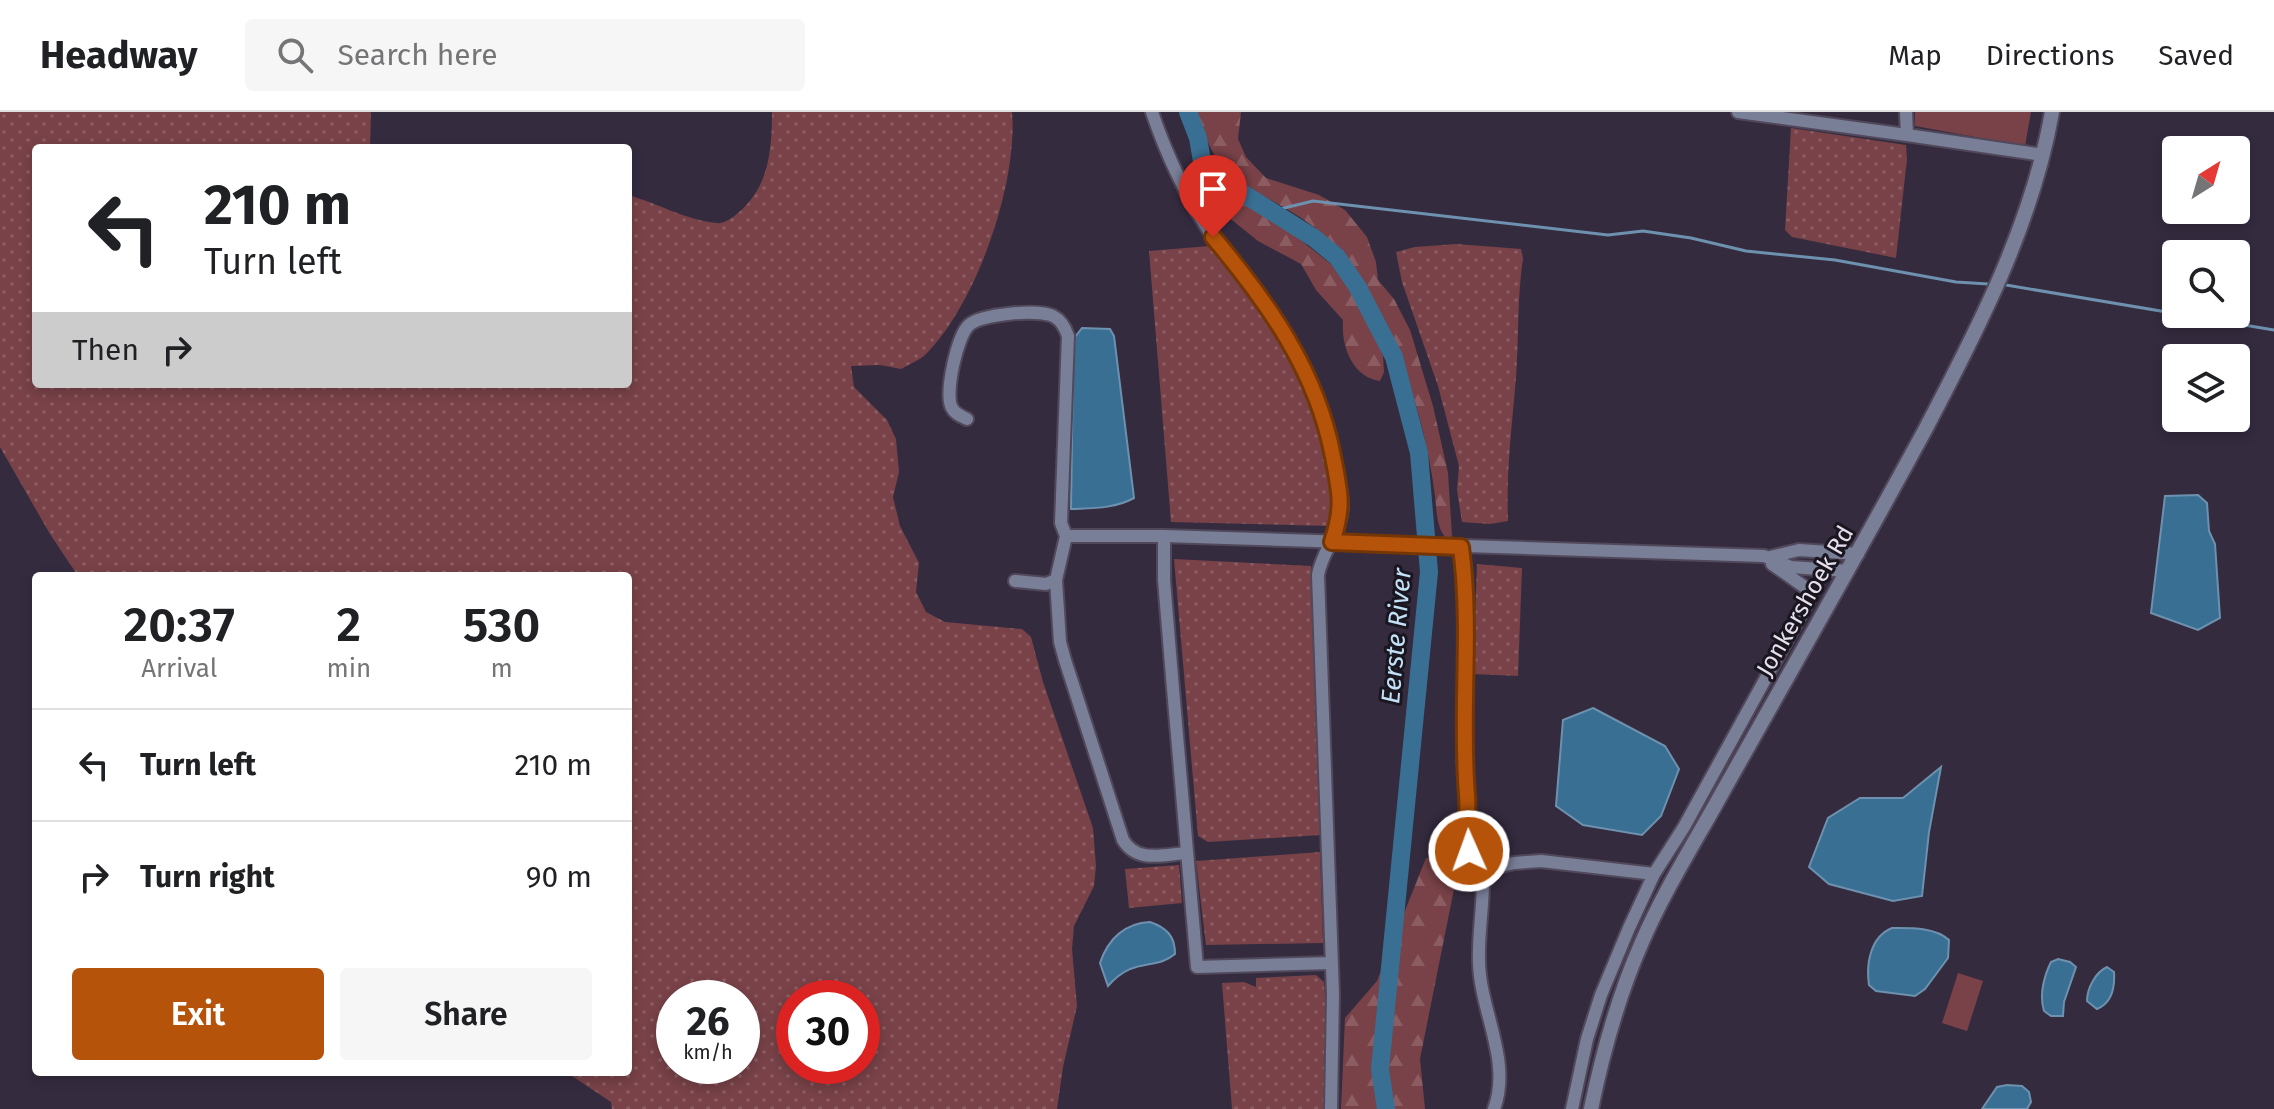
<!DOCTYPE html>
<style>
:root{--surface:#fff;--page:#f6f6f6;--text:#202124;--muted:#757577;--line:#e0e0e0;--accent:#b45309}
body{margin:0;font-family:"Fira Sans",sans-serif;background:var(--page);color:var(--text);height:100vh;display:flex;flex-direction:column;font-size:30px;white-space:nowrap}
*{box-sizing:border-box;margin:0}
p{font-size:26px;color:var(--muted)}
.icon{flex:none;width:44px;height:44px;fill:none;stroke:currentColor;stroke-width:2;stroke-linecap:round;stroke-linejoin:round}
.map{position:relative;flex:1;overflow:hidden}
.sheet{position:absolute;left:32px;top:460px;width:600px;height:504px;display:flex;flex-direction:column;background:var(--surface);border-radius:8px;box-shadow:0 4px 12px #0003}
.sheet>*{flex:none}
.hud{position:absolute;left:32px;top:32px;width:600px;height:244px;border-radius:8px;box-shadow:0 4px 12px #0003;background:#fff;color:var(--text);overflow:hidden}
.needle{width:52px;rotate:37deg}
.tools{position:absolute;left:2162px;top:24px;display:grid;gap:16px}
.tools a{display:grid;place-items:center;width:88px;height:88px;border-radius:8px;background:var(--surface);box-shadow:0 4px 12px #0003;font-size:40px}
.speed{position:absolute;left:656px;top:868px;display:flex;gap:16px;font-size:40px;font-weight:700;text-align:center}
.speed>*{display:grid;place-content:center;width:104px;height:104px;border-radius:50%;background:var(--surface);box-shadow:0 4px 12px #0003;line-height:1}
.speed small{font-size:20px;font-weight:400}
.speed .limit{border:12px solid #d22;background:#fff;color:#111}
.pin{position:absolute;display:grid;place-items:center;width:68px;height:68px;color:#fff;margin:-82px -34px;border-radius:50% 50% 50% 0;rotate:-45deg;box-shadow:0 0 8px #0007}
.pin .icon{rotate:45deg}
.me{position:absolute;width:88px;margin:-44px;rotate:358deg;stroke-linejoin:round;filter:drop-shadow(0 0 6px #0008)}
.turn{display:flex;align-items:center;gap:28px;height:168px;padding:0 40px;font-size:36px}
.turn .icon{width:104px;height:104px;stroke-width:2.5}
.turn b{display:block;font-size:56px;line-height:68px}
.then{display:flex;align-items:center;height:76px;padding:0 40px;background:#0003;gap:16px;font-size:30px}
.eta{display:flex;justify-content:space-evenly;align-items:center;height:136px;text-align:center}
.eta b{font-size:48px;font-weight:600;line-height:56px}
.cta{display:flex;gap:16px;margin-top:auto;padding:16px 40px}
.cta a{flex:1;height:92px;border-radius:8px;background:var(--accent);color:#fff;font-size:32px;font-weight:600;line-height:92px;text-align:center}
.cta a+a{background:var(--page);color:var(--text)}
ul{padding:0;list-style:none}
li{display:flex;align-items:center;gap:24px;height:112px;padding:0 40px;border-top:2px solid var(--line)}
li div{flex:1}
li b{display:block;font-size:30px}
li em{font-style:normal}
header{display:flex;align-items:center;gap:48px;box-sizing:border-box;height:112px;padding:0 40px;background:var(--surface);border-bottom:2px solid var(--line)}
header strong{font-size:38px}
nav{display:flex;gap:44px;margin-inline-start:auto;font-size:28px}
.search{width:560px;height:72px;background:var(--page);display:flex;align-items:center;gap:20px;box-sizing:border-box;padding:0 28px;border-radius:8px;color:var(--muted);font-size:30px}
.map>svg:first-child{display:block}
.grass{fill:url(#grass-dots);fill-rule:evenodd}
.forest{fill:url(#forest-firs)}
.garden{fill:#784248}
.water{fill:#396f93;stroke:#6d91ae;stroke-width:2}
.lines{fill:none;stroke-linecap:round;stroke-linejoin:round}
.stream{stroke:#6d91ae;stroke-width:3}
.river{stroke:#396f93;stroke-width:18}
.minor-casing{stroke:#51485b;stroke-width:16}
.tertiary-casing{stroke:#51485b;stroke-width:18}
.minor{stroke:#797f97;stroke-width:12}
.tertiary{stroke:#797f97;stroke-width:14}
.route-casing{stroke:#753606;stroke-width:20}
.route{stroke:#b45309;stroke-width:14}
.labels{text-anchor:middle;stroke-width:6;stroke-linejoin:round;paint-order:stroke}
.street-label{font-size:24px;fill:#e6e0ed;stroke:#1a161f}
.water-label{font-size:26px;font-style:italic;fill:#c2e0f6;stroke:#1a161f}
</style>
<header>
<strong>Headway</strong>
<div class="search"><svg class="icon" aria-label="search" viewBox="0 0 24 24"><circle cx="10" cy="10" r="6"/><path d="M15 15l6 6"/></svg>Search here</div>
<nav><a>Map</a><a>Directions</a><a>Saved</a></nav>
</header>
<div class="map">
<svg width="2274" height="997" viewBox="0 0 2274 997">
<defs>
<pattern id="grass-dots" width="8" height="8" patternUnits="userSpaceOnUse" patternTransform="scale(2)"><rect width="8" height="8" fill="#784248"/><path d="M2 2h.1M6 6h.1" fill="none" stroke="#8b5d63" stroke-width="1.8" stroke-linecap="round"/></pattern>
<pattern id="forest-firs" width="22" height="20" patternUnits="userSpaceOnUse" patternTransform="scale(2)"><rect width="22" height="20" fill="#784248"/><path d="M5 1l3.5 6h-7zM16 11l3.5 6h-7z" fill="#8b5d63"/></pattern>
</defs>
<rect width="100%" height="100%" fill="#352b3f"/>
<path class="grass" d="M 0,0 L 371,0 L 370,36 L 36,36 L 36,272 L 628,272 L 628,83 C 657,91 686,108 716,111 C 724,112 731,107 738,101 C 769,75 772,38 772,0 L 1012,0 C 1018,71 977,190 927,241 C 921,248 909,252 901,257 L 880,253 L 851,254 L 854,275 L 887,308 L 896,327 L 899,360 L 893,385 L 900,414 L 919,451 L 916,480 L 926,500 L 945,510 L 1022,517 L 1031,525 L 1043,570 L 1093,716 L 1096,754 L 1094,774 L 1074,814 L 1072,837 L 1077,894 L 1063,955 L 1057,997 L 612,997 L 611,990 L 566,960 L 628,960 L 628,464 L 78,464 L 50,422 L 0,335 ZM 674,886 L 742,886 L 742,954 L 674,954 ZM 794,886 L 862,886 L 862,954 L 794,954 Z
M 1791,16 L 1906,33 L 1907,47 L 1896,146 L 1792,125 L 1785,118 Z
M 1456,132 L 1521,137 L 1523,146 C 1517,186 1519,225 1516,265 C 1512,313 1506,360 1508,409 L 1490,412 L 1462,410 L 1457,378 L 1459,354 L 1438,274 L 1402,170 L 1396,140 L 1415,135 Z
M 1210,134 L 1216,136 C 1259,192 1301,248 1323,316 C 1332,346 1334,378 1336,408 L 1332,414 L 1171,410 L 1149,139 Z
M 1174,447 L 1311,454 L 1320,723 L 1208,730 L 1198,724 Z
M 1477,452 L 1522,456 L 1518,564 L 1473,562 Z
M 1320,740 L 1323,831 L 1206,833 L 1196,749 Z
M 1179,753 L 1182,791 L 1129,796 L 1125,757 Z
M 1316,863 L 1324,870 L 1328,923 L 1325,997 L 1232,997 L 1222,871 L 1244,870 L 1256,875 L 1256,866 Z"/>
<path class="forest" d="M 1196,0 L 1241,0 L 1238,27 L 1246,45 L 1266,66 L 1319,83 L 1345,98 L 1367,125 L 1376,150 L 1378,168 L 1394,187 L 1410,218 L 1433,294 L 1448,361 L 1452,424 L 1449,429 C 1436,418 1437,400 1435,384 C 1428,328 1412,271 1389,220 C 1377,192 1338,134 1315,116 C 1284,91 1240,78 1216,45 C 1207,32 1202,14 1196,0 Z
M 1189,56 L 1197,57 L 1288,118 L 1337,157 L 1368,206 L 1383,244 L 1384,260 L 1380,269 C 1352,265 1341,234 1343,208 L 1316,178 L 1301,152 L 1258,129 L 1201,83 L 1190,65 Z
M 1426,746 L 1460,747 L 1420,947 L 1425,997 L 1341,997 L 1345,906 L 1377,869 Z"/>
<path class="garden" d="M 1915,0 L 2031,0 L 2025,34 L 1915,14 Z
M 1958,861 L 1983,869 L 1967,919 L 1942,911 Z"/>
<path class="water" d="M 1082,216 L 1110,217 L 1114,224 L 1134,386 C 1114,397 1092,396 1071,397 L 1073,258 L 1075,225 Z
M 2198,383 L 2207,391 L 2209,419 L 2215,432 L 2220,506 L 2198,518 L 2151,501 L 2165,384 Z
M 1593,596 L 1665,634 L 1679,657 L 1661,704 L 1642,723 L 1583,713 L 1556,694 L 1563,608 Z
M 1941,655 L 1929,720 L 1922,784 L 1893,789 L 1829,772 L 1809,755 L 1828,706 L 1860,686 L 1903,686 Z
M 1150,810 C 1167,816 1175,824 1175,842 C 1155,859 1134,844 1108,874 L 1100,851 C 1108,827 1125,811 1150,810 Z
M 1892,816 C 1911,816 1935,815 1949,828 L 1948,846 L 1925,877 L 1915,884 L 1876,879 L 1869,873 C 1866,852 1870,825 1892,816 Z
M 2058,847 L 2070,850 L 2076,855 L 2064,890 L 2063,904 L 2051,904 L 2044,899 C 2039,883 2044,864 2051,850 Z
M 2107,855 L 2114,860 C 2115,875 2112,891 2097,897 L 2087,889 C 2087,876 2096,860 2107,855 Z
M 2007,973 L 2022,974 L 2029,980 L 2031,990 L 2027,997 L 1982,997 L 1997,975 Z"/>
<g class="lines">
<path class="stream" d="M 1272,99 L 1313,89 L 1608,123 L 1643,119 L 1691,126 L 1746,139 L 1835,148 L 1956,170 L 1988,172
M 2006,173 L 2274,218"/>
<path class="river" d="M 1188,0 L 1198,26 L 1202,49 L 1223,69 L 1314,126 L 1337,145 L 1357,174 L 1394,245 L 1419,341 L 1429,460 L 1380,957 L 1386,997"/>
<defs>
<path id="minor" d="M 1152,0 C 1166,42 1188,89 1213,125 C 1270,205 1315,246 1334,347 C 1337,362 1342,379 1342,395 C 1341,420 1322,439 1318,463 L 1333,882 L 1331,997
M 1738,0 L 1907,23
M 1906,0 L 1907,23 L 2043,43
M 967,307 C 961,304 955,302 952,296 C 944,283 957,224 969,213 C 981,202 1038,197 1053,204 C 1061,208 1065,215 1068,224 L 1061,411 L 1066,424 L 1164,424 L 1764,444 L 1791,455 L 1848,459
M 1164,424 L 1164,468 L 1172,565 L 1197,855 L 1331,851
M 1461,435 L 1468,511 L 1463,647 L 1467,685 L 1466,722 L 1469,739 L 1481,759 L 1483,769 C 1483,796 1478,823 1479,850 C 1480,899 1512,949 1494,997
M 1770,445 L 1799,438 L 1858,442
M 1056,468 L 1060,530 L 1065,548 L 1123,728 C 1137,751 1162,743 1186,741
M 1015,469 L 1046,472 L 1056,468 L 1066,424
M 1481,759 L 1514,751 L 1541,749 L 1654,762
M 1572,997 L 1587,927 L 1601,883 L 1629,816 L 1654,762 L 1684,715 L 1811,484 L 1806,476 L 1772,452"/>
<path id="tertiary" d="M 1591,997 C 1603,939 1618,884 1642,830 C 1664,779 1695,730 1722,681 C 1790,560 1859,440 1925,318 C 1978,217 2032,113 2052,0"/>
</defs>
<use href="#minor" class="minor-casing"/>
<use href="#tertiary" class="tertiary-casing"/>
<use href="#minor" class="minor"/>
<use href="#tertiary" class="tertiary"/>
</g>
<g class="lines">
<defs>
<path id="route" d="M 1213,125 C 1268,191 1317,259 1333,345 C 1340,381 1344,394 1332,430 L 1461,435 C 1472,519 1460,600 1467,683 C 1469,702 1464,720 1469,739"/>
</defs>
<use href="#route" class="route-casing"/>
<use href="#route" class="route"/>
</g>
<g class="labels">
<g class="street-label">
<text transform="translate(1805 489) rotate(-60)" y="8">Jonkershoek Rd</text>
</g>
<g class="water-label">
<text transform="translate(1396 524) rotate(-85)" y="9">Eerste River</text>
</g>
</g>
</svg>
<div class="tools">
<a><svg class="needle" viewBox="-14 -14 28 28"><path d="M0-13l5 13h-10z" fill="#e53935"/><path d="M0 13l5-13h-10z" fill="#757577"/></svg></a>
<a><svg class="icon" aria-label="search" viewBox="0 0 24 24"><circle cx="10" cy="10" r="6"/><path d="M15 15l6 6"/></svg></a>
<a><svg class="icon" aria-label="layers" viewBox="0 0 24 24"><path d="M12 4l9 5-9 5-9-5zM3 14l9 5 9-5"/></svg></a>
</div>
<div class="speed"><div>26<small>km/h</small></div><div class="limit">30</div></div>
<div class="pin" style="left:1213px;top:125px;background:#d93025"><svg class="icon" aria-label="arrive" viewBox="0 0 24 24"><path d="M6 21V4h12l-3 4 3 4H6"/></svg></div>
<svg class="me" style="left:1469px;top:739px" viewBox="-20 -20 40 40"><circle r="17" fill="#b45309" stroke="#fff" stroke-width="3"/><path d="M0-11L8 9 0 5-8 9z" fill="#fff"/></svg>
<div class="hud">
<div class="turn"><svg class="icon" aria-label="left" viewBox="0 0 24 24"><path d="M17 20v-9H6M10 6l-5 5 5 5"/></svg><div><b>210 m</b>Turn left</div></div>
<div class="then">Then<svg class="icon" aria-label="right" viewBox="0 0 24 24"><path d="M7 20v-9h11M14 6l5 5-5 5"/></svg></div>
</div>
<section class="sheet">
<div class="eta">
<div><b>20:37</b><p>Arrival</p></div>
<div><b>2</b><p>min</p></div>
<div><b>530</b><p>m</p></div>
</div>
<ul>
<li><svg class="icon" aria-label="left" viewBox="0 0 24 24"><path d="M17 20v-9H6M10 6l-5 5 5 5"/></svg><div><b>Turn left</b></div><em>210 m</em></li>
<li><svg class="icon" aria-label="right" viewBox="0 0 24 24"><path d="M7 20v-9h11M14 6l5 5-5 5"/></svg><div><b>Turn right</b></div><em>90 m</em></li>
</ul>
<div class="cta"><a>Exit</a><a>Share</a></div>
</section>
</div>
